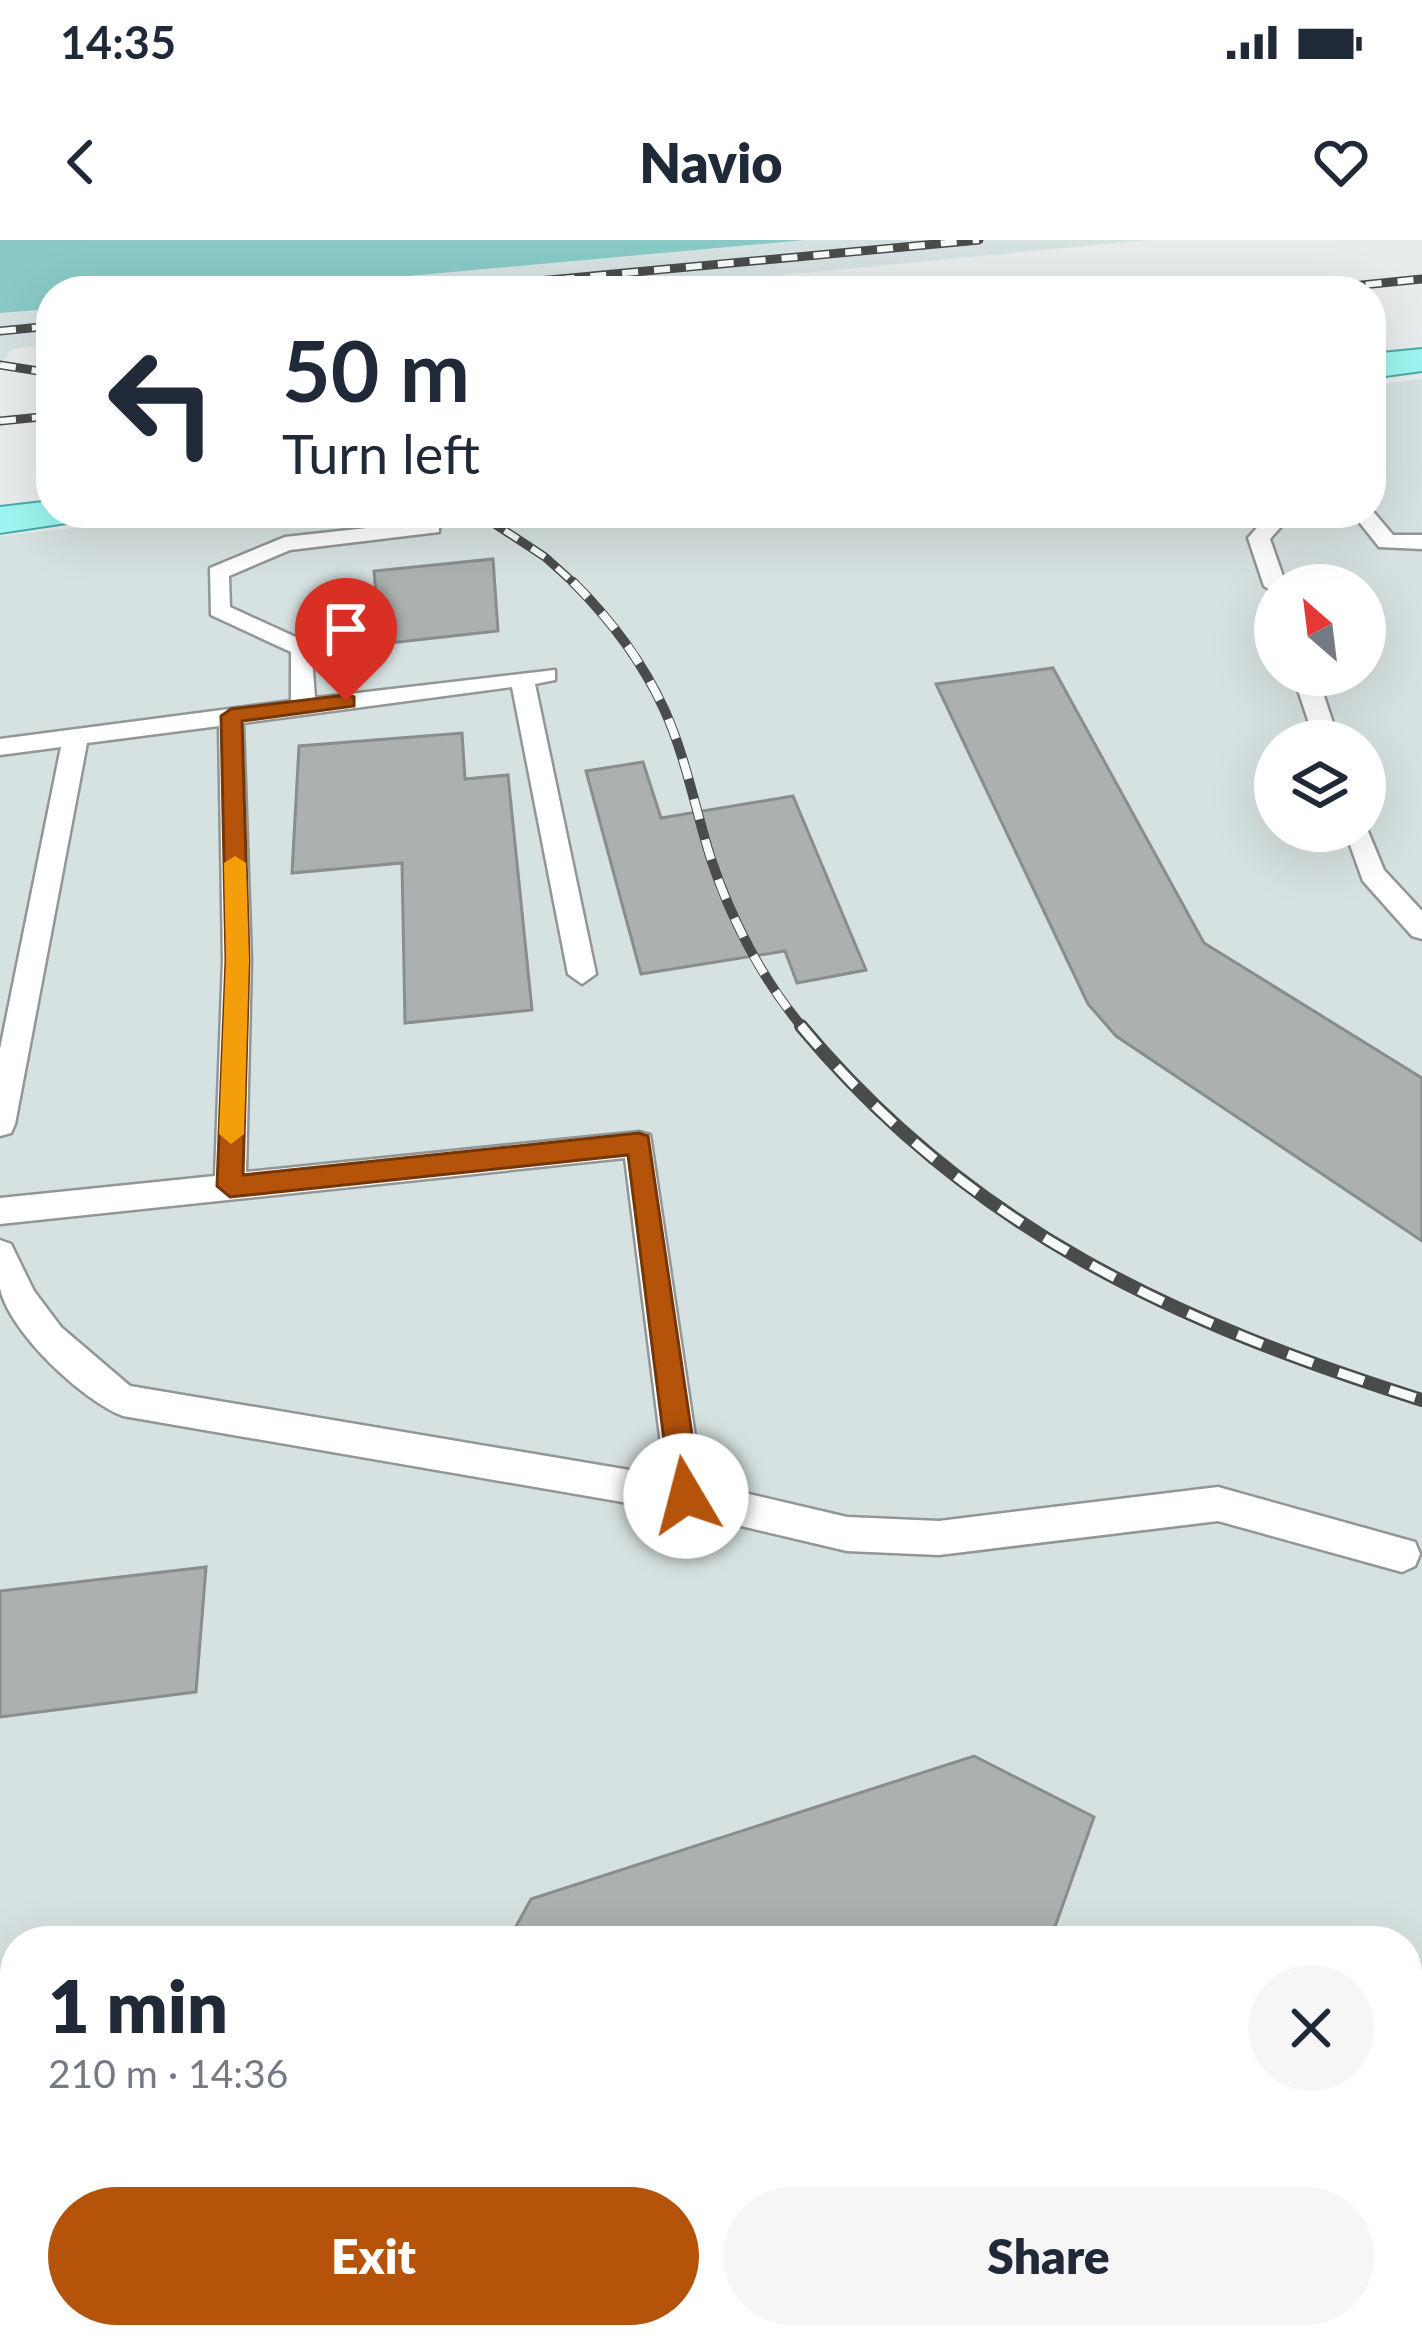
<!DOCTYPE html>
<meta charset="utf-8">
<style>
:root{--surface:#fff;--page:#f6f6f7;--text:#1f2937;--muted:#747a83;--accent:#b45309}
body{margin:0;font-family:Lato,sans-serif;background:var(--page);color:var(--text);height:100vh;display:flex;flex-direction:column;font-size:45px;white-space:nowrap}
*{box-sizing:border-box;margin:0}
p{font-size:39px;color:var(--muted)}
.icon{flex:none;width:66px;height:66px;fill:none;stroke:currentColor;stroke-width:2;stroke-linecap:round;stroke-linejoin:round}
.map{position:relative;flex:1;overflow:hidden}
.side{position:absolute;left:0px;top:1686px;width:1422px;height:423px;display:flex;flex-direction:column;background:var(--surface);border-radius:48px 48px 0 0;box-shadow:0 12px 48px #0002}
.side>*{flex:none}
.guide{position:absolute;left:36px;top:36px;width:1350px;height:252px;border-radius:48px;box-shadow:0 12px 48px #0002;background:#fff;color:var(--text);overflow:hidden}
.needle{width:78px;rotate:332deg}
.tools{position:absolute;left:1254px;top:324px;display:grid;gap:24px}
.tools a{display:grid;place-items:center;width:132px;height:132px;border-radius:50%;background:var(--surface);box-shadow:0 12px 48px #0002;font-size:60px}
.pin{position:absolute;display:grid;place-items:center;width:102px;height:102px;color:#fff;margin:-123px -51px;border-radius:50% 50% 50% 0;rotate:-45deg;box-shadow:0 0 12px #0007}
.pin .icon{rotate:45deg}
.me{position:absolute;width:132px;margin:-66px;rotate:352deg;stroke-linejoin:round;filter:drop-shadow(0 0 9px #0008)}
.turn{display:flex;align-items:center;gap:42px;height:252px;padding:0 48px;font-size:54px}
.turn .icon{width:156px;height:156px;stroke-width:2.5}
.turn b{display:block;font-size:84px;line-height:102px}
.round{display:grid;place-items:center;flex:none;width:126px;height:126px;border-radius:63px;background:var(--page)}
.headline{display:flex;align-items:center;justify-content:space-between;height:204px;padding:0 48px}
h1{font-size:72px;font-weight:800;line-height:90px}
.action{display:flex;gap:24px;margin-top:auto;padding:24px 48px}
.action a{flex:1;height:138px;border-radius:72px;background:var(--accent);color:#fff;font-size:48px;font-weight:800;line-height:138px;text-align:center}
.action a+a{background:var(--page);color:var(--text)}
.status{display:flex;justify-content:space-between;align-items:center;height:84px;padding:0 60px;background:var(--surface);direction:ltr}
.status svg{height:33px;fill:currentColor}
header{display:flex;justify-content:space-between;align-items:center;height:156px;padding:0 48px;background:var(--surface);font-size:54px;font-weight:800}
.map>svg:first-child{display:block}
.built{fill:#d6e2e1;fill-rule:evenodd}
.green{fill:#89cac6}
.building{fill:#acb0af;stroke:#8a8d8d;stroke-width:3}
.lines{fill:none;stroke-linecap:round;stroke-linejoin:round}
.lane-casing{stroke:#929695;stroke-width:5}
.primary-casing{stroke:#4caba7;stroke-width:4}
.lane{fill:#fff;fill-rule:evenodd}
.primary{fill:#9ef5f1;fill-rule:evenodd}
.rail-far2-casing{stroke:#4a4c4c;stroke-width:9}
.rail-far1-casing{stroke:#4a4c4c;stroke-width:10}
.rail-casing{stroke:#4a4c4c;stroke-width:14}
.rail-far2{stroke:#f6faf9;stroke-width:6;stroke-dasharray:16;stroke-linecap:butt}
.rail-far1{stroke:#f6faf9;stroke-width:8;stroke-dasharray:21;stroke-linecap:butt}
.rail{stroke:#f6faf9;stroke-width:9;stroke-dasharray:27;stroke-linecap:butt}
.route{fill:#b45309;stroke:#753606;stroke-width:3}
.slow{fill:#f59e0b}
</style>
<div class="status"><b>14:35</b><svg viewBox="0 0 49 12"><path d="M0 12V9h3v3zM5 12V6h3v6zM10 12V3h3v9zM15 12V0h3v12zM26 1h20v11H26zM47 4h2v5h-2z"/></svg></div>
<header><svg class="icon" aria-label="back" viewBox="0 0 24 24"><path d="M15 5l-7 7 7 7"/></svg>Navio<svg class="icon" aria-label="heart" viewBox="0 0 24 24"><path d="M12 20l-8-8c-3-5 5-10 8-4 3-6 11-1 8 4z"/></svg></header>
<div class="map">
<svg width="1422" height="2107" viewBox="0 0 1422 2107">
<rect width="100%" height="100%" fill="#e8ecec"/>
<path class="built" d="M 805,0 L 1147,0 L 617,51 L 245,51 Z
M 51,69 L 51,105 L 12,109 L 0,125 L 0,73 Z
M 1422,139 L 1422,2107 L 0,2107 L 0,296 L 211,273 L 1371,273 L 1371,145 ZM 1275,345 L 1365,345 L 1365,435 L 1275,435 ZM 1275,501 L 1365,501 L 1365,591 L 1275,591 ZM 15,1701 L 1407,1701 L 1407,2094 L 15,2094 Z"/>
<path class="green" d="M 0,0 L 805,0 L 245,51 L 51,51 L 51,69 L 0,73 Z"/>
<path class="building" d="M 493,319 L 498,391 L 380,404 L 374,331 Z
M 1053,428 L 1204,703 L 1422,838 L 1422,1001 L 1116,796 L 1088,764 L 936,444 Z
M 462,493 L 465,539 L 508,535 L 532,770 L 405,783 L 402,623 L 292,633 L 299,506 Z
M 643,522 L 661,578 L 793,556 L 866,730 L 797,743 L 785,711 L 641,734 L 586,531 Z
M 206,1327 L 196,1452 L 0,1477 L 0,1351 Z
M 974,1516 L 1094,1577 L 1050,1701 L 508,1701 L 531,1659 Z"/>
<g class="lines">
<defs>
<path id="lane" d="M 1371,269 L 1393,295 L 1422,295 L 1422,309 L 1379,307 L 1352,273 L 1371,273 Z
M 1270,273 L 1293,273 L 1270,299 L 1286,345 L 1275,345 L 1275,353 L 1264,346 L 1248,298 Z
M 431,281 L 439,282 L 439,292 L 290,310 L 229,336 L 230,367 L 311,404 L 315,458 L 555,430 L 555,440 L 535,444 L 596,734 L 582,744 L 568,734 L 512,447 L 243,483 L 251,720 L 246,932 L 639,892 L 650,895 L 702,1243 L 847,1277 L 939,1281 L 1218,1247 L 1415,1302 L 1420,1314 L 1415,1326 L 1402,1332 L 1218,1281 L 939,1315 L 847,1311 L 686,1273 L 123,1176 C 82,1160 9,1092 0,1048 C 0,1034 0,1015 0,1000 L 11,1004 L 34,1051 L 61,1087 L 130,1146 L 665,1236 L 625,918 L 0,984 L 0,958 L 215,936 L 223,720 L 219,486 L 87,503 L 15,884 L 11,893 L 0,896 L 0,809 L 61,507 L 0,515 L 0,499 L 291,461 L 291,412 L 211,375 L 210,328 L 285,297 Z
M 1293,435 L 1317,435 L 1339,501 L 1315,501 Z
M 1365,584 L 1384,630 L 1422,671 L 1422,699 L 1412,696 L 1363,641 L 1345,591 L 1365,591 Z"/>
<path id="primary" d="M 1422,109 L 1422,131 L 1371,138 L 1371,114 Z
M 51,261 L 51,273 L 79,273 L 73,282 L 0,293 L 0,267 Z"/>
</defs>
<use href="#lane" class="lane-casing"/>
<use href="#primary" class="primary-casing"/>
<use href="#lane" class="lane"/>
<use href="#primary" class="primary"/>
<defs>
<path id="rail-far2" d="M 431,51 L 979,0
M 1302,51 L 1422,39
M 0,91 L 51,86
M 0,125 L 51,133
M 0,181 L 51,176
M 478,273 L 545,317 L 576,345"/>
<path id="rail-far1" d="M 573,342 C 610,379 642,421 664,469 C 686,517 695,569 711,619 C 731,679 763,741 804,789"/>
<path id="rail" d="M 801,786 C 970,989 1175,1082 1422,1160"/>
</defs>
<use href="#rail-far2" class="rail-far2-casing"/>
<use href="#rail-far1" class="rail-far1-casing"/>
<use href="#rail" class="rail-casing"/>
<use href="#rail-far2" class="rail-far2"/>
<use href="#rail-far1" class="rail-far1"/>
<use href="#rail" class="rail"/>
</g>
<path class="route" d="M 346,455 L 354,457 L 354,466 L 242,481 L 249,720 L 243,935 L 639,893 L 648,896 L 701,1256 L 697,1265 L 686,1269 L 676,1265 L 671,1256 L 628,915 L 230,957 L 217,946 L 226,720 L 221,476 L 231,469 Z"/>
<path class="slow" d="M 235,616 L 246,623 L 249,720 L 244,894 L 231,904 L 219,894 L 226,720 L 224,623 Z"/>
</svg>
<div class="tools">
<a><svg class="needle" viewBox="-14 -14 28 28"><path d="M0-13l5 13h-10z" fill="#e53935"/><path d="M0 13l5-13h-10z" fill="#747a83"/></svg></a>
<a><svg class="icon" aria-label="layers" viewBox="0 0 24 24"><path d="M12 4l9 5-9 5-9-5zM3 14l9 5 9-5"/></svg></a>
</div>
<div class="pin" style="left:346px;top:461px;background:#d93025"><svg class="icon" aria-label="arrive" viewBox="0 0 24 24"><path d="M6 21V4h12l-3 4 3 4H6"/></svg></div>
<svg class="me" style="left:686px;top:1256px" viewBox="-20 -20 40 40"><circle r="19" fill="#fff"/><path d="M0-13L10 11 0 6-10 11z" fill="#b45309"/></svg>
<div class="guide">
<div class="turn"><svg class="icon" aria-label="left" viewBox="0 0 24 24"><path d="M17 20v-9H6M10 6l-5 5 5 5"/></svg><div><b>50 m</b>Turn left</div></div>
</div>
<section class="side">
<div class="headline"><div><h1>1 min</h1><p>210 m · 14:36</p></div><a class="round"><svg class="icon" aria-label="close" viewBox="0 0 24 24"><path d="M6 6l12 12M18 6L6 18"/></svg></a></div>
<div class="action"><a>Exit</a><a>Share</a></div>
</section>
</div>
